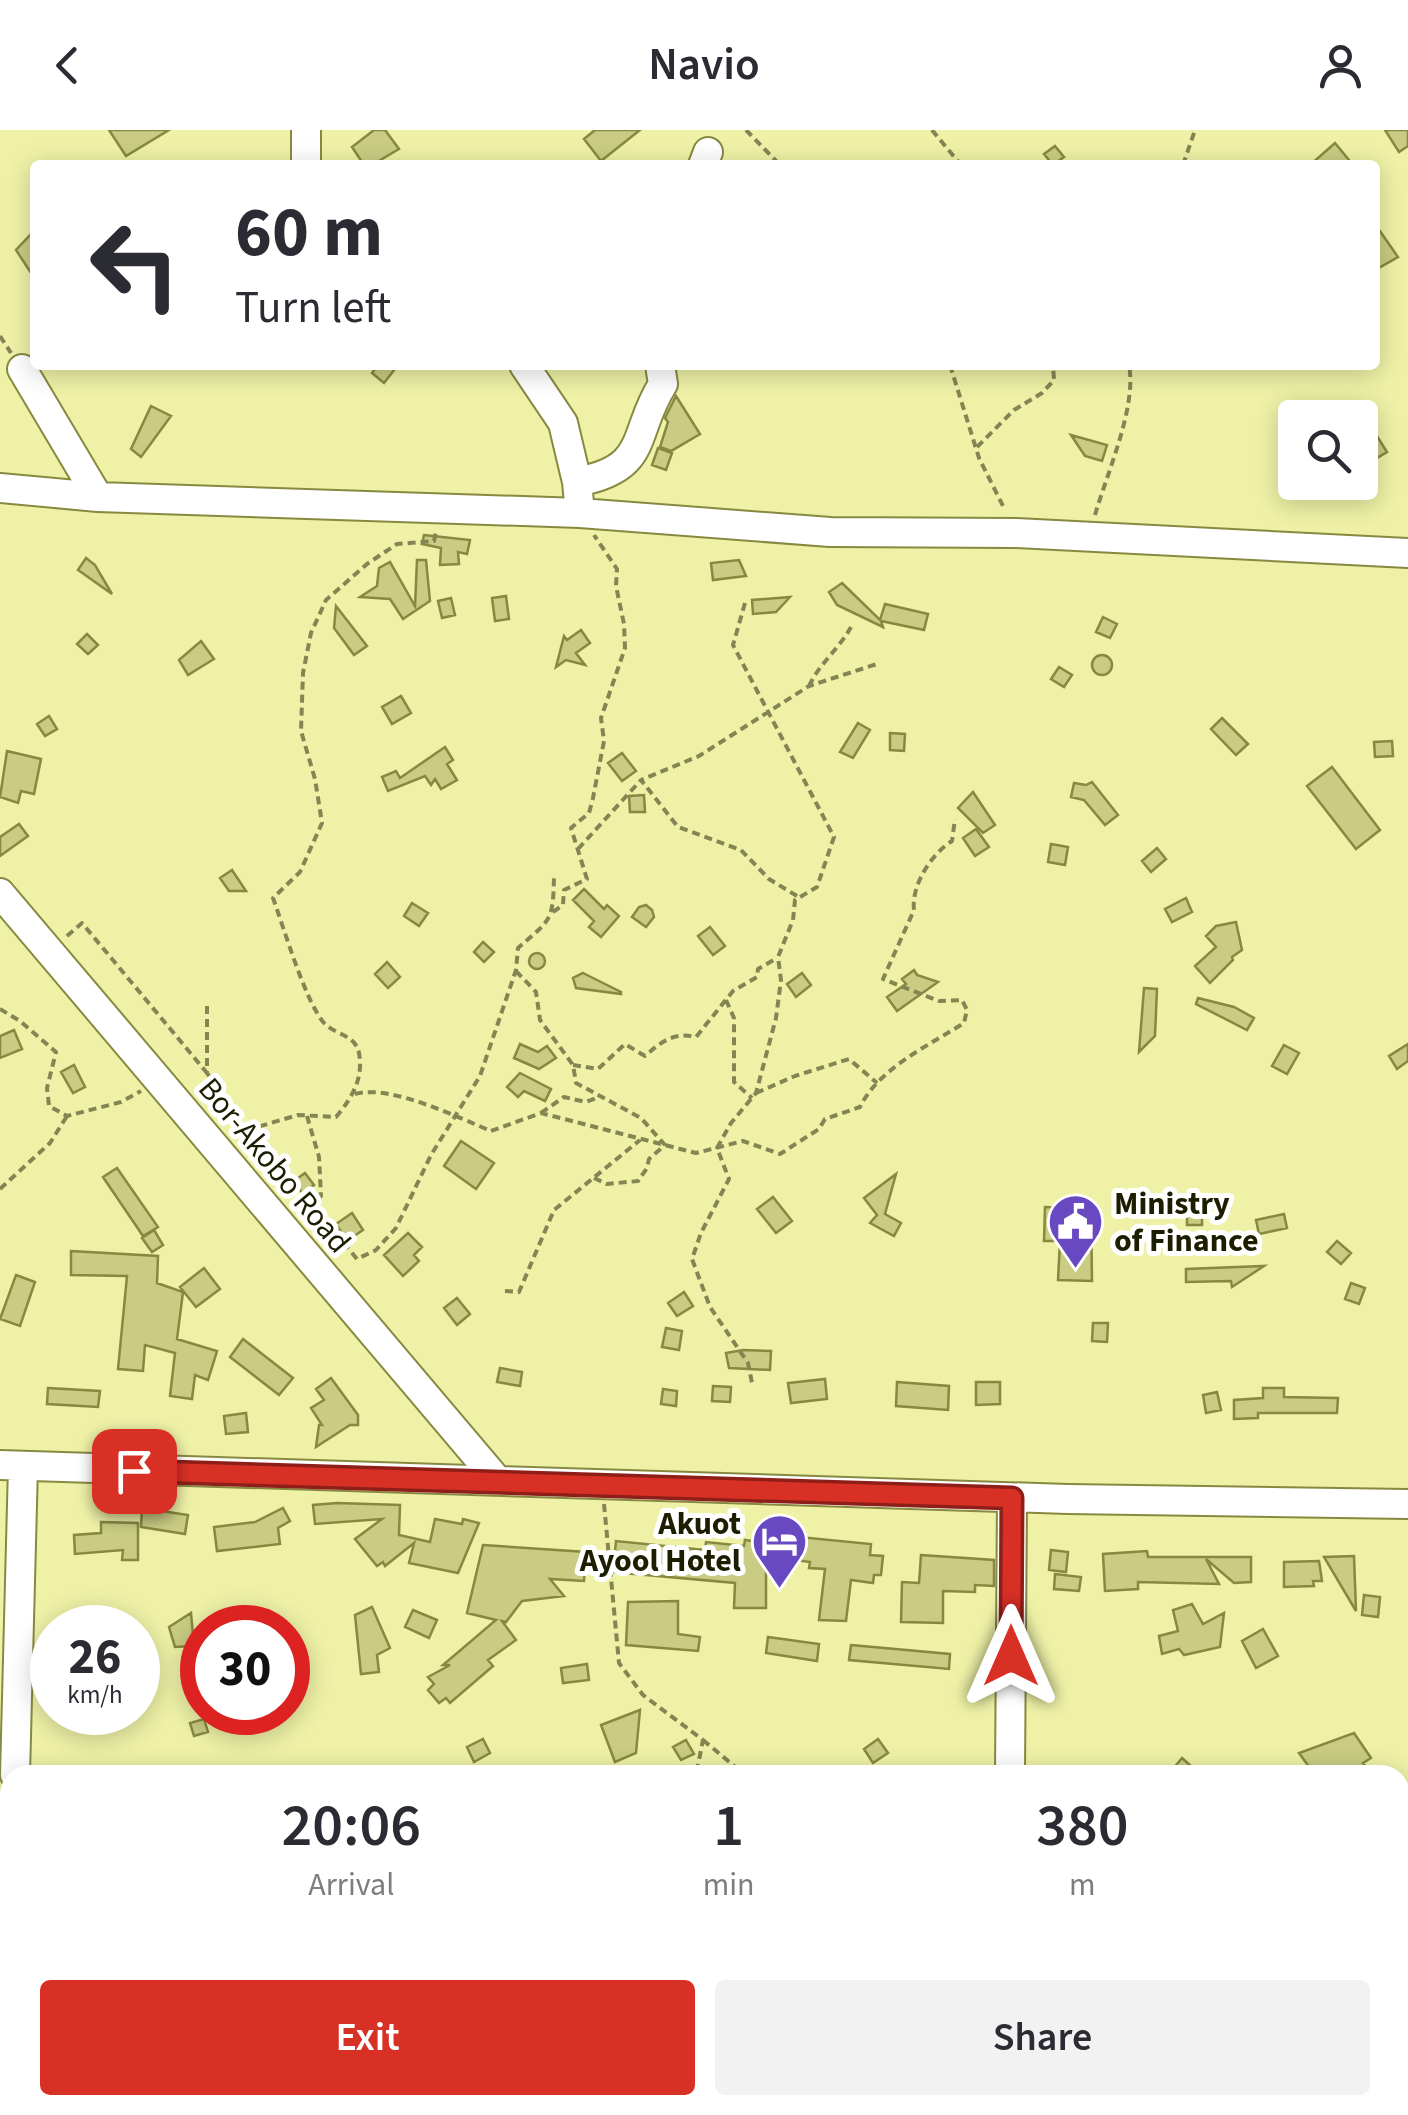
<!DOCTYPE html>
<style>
:root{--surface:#fff;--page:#f2f2f3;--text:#2b2b33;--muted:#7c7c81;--accent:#d93025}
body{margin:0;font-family:"Source Sans 3",sans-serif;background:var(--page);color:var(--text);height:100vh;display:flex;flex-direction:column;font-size:38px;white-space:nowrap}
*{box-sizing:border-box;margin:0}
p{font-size:32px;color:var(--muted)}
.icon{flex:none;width:55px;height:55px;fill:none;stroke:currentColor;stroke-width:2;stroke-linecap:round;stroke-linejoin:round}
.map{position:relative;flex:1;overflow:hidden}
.panel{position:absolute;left:0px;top:1635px;width:1410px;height:350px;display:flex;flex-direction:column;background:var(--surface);border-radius:30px 30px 0 0;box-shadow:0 5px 25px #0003}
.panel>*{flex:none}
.banner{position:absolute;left:30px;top:30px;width:1350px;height:210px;border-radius:10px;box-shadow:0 5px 25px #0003;background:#fff;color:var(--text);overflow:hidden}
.controls{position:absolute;left:1278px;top:270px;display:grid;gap:20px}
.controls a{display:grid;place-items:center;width:100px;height:100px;border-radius:10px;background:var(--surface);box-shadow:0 5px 25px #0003;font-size:50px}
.speed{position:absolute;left:30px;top:1475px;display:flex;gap:20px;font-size:50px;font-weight:700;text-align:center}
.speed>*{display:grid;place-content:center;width:130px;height:130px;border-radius:50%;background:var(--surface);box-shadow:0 5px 25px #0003;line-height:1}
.speed small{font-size:25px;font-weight:400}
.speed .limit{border:15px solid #d22;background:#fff;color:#111}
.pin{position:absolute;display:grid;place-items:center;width:85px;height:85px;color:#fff;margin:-42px;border-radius:20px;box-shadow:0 5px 15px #0006}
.me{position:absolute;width:110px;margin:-55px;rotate:0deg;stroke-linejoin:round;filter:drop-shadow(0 0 8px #0008)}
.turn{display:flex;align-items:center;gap:35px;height:210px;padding:0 40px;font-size:45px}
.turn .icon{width:130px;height:130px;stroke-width:2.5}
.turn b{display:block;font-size:70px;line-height:85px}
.eta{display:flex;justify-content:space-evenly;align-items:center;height:170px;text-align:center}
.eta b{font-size:60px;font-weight:600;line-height:70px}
.primary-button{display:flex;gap:20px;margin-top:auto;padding:20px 40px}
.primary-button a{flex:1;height:115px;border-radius:10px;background:var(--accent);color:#fff;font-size:40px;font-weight:600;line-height:115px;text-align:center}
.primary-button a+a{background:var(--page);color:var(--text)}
header{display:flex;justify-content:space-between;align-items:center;height:130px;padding:0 40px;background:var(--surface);font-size:45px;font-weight:600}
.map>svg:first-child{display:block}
.building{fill:#c9cc82;stroke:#878941;stroke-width:2.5}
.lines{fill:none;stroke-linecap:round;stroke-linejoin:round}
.minor-casing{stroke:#888941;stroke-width:32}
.path{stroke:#848552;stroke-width:4;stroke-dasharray:8 5;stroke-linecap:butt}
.minor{stroke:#fff;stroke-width:28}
.route-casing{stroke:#8d1f18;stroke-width:25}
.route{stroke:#d93025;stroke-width:18}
.labels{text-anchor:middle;stroke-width:10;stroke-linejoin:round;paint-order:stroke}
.street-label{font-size:32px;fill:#1d1d01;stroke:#fff}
.poi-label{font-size:32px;font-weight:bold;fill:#1d1d01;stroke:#fff;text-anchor:start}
</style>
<header><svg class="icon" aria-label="back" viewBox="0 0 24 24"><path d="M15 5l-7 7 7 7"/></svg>Navio<svg class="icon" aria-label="person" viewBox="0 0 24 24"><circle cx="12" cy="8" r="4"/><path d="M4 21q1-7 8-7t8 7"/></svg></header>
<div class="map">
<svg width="1408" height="1985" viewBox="0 0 1408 1985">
<rect width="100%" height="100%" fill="#eef1a6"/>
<path class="building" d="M 109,0 L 169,0 L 126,26 Z
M 374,0 L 385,0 L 399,19 L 372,35 L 364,35 L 352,17 Z
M 595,0 L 640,0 L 601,31 L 584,9 Z
M 1385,0 L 1408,0 L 1408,16 L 1399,22 Z
M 1335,13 L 1353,35 L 1310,35 Z
M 1055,16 L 1064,27 L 1053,35 L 1044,24 Z
M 1375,94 L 1398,127 L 1375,140 Z
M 35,100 L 35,149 L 16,120 Z
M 378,235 L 398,235 L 384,253 L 372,243 Z
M 676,266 L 700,304 L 671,321 L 660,317 L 668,292 L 665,288 Z
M 151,276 L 171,286 L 141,327 L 131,319 Z
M 1360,279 L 1387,322 L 1360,338 Z
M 1071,305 L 1107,315 L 1102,331 L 1085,326 Z
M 658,318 L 672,323 L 666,340 L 652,335 Z
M 424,405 L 470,410 L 467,424 L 458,422 L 459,434 L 440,435 L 441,418 L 422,414 Z
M 86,428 L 95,435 L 112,464 L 78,440 Z
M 417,430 L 426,430 L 430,471 L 403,489 L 390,469 L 360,467 L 377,456 L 379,438 L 390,432 L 415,476 Z
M 739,430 L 746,446 L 713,450 L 711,433 Z
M 842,453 L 880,490 L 885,474 L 928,484 L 924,500 L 881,491 L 883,497 L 837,475 L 829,462 Z
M 506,466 L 509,489 L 495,491 L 492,468 Z
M 790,467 L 776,482 L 753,484 L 752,470 Z
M 451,468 L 455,485 L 442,488 L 438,471 Z
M 336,476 L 367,516 L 354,525 L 334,498 Z
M 1103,487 L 1117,494 L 1110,508 L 1096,502 Z
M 581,500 L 590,513 L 576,523 L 585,535 L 566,530 L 556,537 L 564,506 L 567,510 Z
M 87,504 L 98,515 L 88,524 L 77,514 Z
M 201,511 L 214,529 L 188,545 L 179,530 Z
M1092 535a10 10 0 1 1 20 0a10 10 0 1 1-20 0Z
M 1059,537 L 1072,545 L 1064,557 L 1051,549 Z
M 401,566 L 411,583 L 392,594 L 382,577 Z
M 49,586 L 57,599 L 45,606 L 37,594 Z
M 1222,588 L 1248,614 L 1236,625 L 1211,599 Z
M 858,593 L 870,600 L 853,628 L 840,622 Z
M 890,603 L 905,604 L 904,621 L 890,620 Z
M 1392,611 L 1393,626 L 1375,627 L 1374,612 Z
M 445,617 L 453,630 L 447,634 L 457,650 L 441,659 L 435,649 L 431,655 L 425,646 L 388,661 L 382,647 L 396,641 L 400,648 Z
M 7,621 L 41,629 L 34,664 L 21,661 L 18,673 L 0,667 Z
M 622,623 L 636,641 L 622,651 L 608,633 Z
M 1332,637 L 1380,700 L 1356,719 L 1307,656 Z
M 1092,652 L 1118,685 L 1105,695 L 1084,670 L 1071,667 L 1074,653 L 1086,655 Z
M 973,662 L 995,695 L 983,703 L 958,678 Z
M 644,665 L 645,682 L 630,682 L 629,666 Z
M 19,694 L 28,706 L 0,726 L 0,707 Z
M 976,699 L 989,717 L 975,726 L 963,708 Z
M 1051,714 L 1068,717 L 1065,735 L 1048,732 Z
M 1157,718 L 1166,729 L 1151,742 L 1142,731 Z
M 232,740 L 246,761 L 229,761 L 220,748 Z
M 584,759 L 604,779 L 607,775 L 619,786 L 601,807 L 589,797 L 594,791 L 573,770 Z
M 1186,768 L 1192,782 L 1172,792 L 1165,779 Z
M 412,773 L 428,783 L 419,796 L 404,786 Z
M 646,775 L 652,780 L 654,787 L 646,797 L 632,787 L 639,777 Z
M 1236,792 L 1242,820 L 1232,827 L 1233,830 L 1210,853 L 1195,836 L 1216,817 L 1206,806 L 1216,796 Z
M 710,797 L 725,816 L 713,825 L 698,806 Z
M 483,812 L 494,822 L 484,832 L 474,822 Z
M529 831a8 8 0 1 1 16 0a8 8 0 1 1-16 0Z
M 387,832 L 400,847 L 388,858 L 375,844 Z
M 914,840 L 917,845 L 938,852 L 897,881 L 887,867 L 906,854 L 902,849 Z
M 583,843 L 621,862 L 621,864 L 576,858 L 573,848 Z
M 802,843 L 811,855 L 796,867 L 787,854 Z
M 1144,858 L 1157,859 L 1155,906 L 1139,922 Z
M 1198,868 L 1234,877 L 1254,888 L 1247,900 L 1196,874 Z
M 14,900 L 22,919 L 0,928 L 0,906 Z
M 520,914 L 538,922 L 547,916 L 556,928 L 539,939 L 514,928 Z
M 1408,914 L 1408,931 L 1397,939 L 1389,926 Z
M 1284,915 L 1299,923 L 1287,944 L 1272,936 Z
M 74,935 L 85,957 L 73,963 L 61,942 Z
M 520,943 L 551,959 L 545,971 L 524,961 L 518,967 L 507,957 Z
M 461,1011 L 494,1033 L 476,1059 L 444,1036 Z
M 117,1038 L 158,1097 L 143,1106 L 103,1047 Z
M 305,1043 L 314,1055 L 302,1063 L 294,1051 Z
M 896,1044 L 885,1084 L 901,1093 L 894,1106 L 870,1093 L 877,1085 L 864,1068 Z
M 773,1067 L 792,1091 L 776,1103 L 757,1079 Z
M 1045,1077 L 1091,1079 L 1092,1151 L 1058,1150 L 1060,1111 L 1044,1111 Z
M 1187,1079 L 1202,1079 L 1202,1095 L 1187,1095 Z
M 352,1083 L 363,1100 L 347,1111 L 336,1094 Z
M 1284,1084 L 1287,1098 L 1259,1104 L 1256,1090 Z
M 154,1100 L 163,1115 L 152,1122 L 142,1108 Z
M 408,1103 L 422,1117 L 414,1125 L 419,1131 L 403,1146 L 384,1125 Z
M 1337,1111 L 1351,1123 L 1341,1134 L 1327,1122 Z
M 71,1121 L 158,1126 L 157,1153 L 183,1162 L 177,1209 L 217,1221 L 208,1250 L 195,1245 L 192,1269 L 170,1266 L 175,1223 L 145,1215 L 143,1241 L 118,1239 L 127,1146 L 71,1145 Z
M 1264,1136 L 1232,1157 L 1231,1151 L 1186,1152 L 1186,1139 Z
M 204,1138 L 220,1159 L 196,1177 L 180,1157 Z
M 16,1145 L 35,1152 L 20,1196 L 0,1189 Z
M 1351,1153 L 1365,1158 L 1359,1174 L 1345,1169 Z
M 684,1162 L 693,1176 L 677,1186 L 668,1173 Z
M 457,1168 L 470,1184 L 457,1195 L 444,1178 Z
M 1093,1193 L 1108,1193 L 1107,1212 L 1092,1211 Z
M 666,1198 L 682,1201 L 679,1220 L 662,1217 Z
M 243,1209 L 293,1248 L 279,1265 L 230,1227 Z
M 743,1220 L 771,1221 L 770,1240 L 729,1238 L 726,1223 Z
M 500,1238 L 522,1242 L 520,1256 L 497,1252 Z
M 331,1248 L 358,1285 L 358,1295 L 350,1295 L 316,1317 L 319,1295 L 322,1295 L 311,1278 L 324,1270 L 316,1259 Z
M 825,1249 L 827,1269 L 791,1273 L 788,1253 Z
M 897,1252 L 949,1256 L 948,1280 L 896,1276 Z
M 976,1252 L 1000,1252 L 1000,1274 L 976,1275 Z
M 713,1256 L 731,1257 L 730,1272 L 712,1271 Z
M 48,1258 L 100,1261 L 98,1277 L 47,1274 Z
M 1263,1258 L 1284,1258 L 1284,1267 L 1338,1268 L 1337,1283 L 1258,1283 L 1258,1288 L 1234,1289 L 1234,1270 L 1263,1268 Z
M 663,1259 L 677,1261 L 676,1276 L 661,1274 Z
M 1217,1262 L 1221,1280 L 1206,1283 L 1203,1265 Z
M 246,1283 L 248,1302 L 226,1304 L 224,1286 Z
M 337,1373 L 400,1375 L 399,1405 L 430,1412 L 435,1389 L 462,1394 L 463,1389 L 479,1393 L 458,1443 L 409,1433 L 414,1413 L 385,1436 L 383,1432 L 377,1436 L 355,1409 L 382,1389 L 315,1394 L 313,1375 Z
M 142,1378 L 188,1385 L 185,1404 L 141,1397 Z
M 283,1378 L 290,1391 L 278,1398 L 280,1414 L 217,1421 L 214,1397 L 255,1392 Z
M 101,1392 L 138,1393 L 138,1430 L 122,1430 L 123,1420 L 75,1424 L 74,1405 L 101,1403 Z
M 799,1407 L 871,1414 L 870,1425 L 883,1426 L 881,1445 L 874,1445 L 873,1453 L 851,1450 L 846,1491 L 819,1490 L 825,1439 L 809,1438 L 810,1432 L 780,1428 L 779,1438 L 766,1437 L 766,1478 L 734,1478 L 735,1453 L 613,1442 L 616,1411 L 705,1420 L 706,1412 L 744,1416 L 745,1410 L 798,1417 Z
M 483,1415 L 586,1422 L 584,1451 L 550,1449 L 564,1466 L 522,1471 L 506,1492 L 502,1491 L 516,1510 L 488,1530 L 493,1536 L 450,1573 L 446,1568 L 439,1573 L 428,1560 L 434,1554 L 428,1547 L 450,1535 L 443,1535 L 496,1490 L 467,1483 Z
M 1051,1420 L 1068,1422 L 1066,1442 L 1049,1440 Z
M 1147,1421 L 1148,1427 L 1251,1427 L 1251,1452 L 1234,1453 L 1206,1429 L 1219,1454 L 1138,1452 L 1138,1459 L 1105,1461 L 1103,1424 Z
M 921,1425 L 994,1430 L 994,1456 L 975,1455 L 975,1462 L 943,1461 L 943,1493 L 901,1492 L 902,1452 L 919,1453 Z
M 1354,1426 L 1356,1481 L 1324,1427 Z
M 1319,1431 L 1322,1451 L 1313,1451 L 1314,1456 L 1284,1457 L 1284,1432 Z
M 1055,1444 L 1081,1447 L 1079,1461 L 1054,1459 Z
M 1364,1465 L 1380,1467 L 1378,1487 L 1362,1485 Z
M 678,1471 L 678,1504 L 700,1507 L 698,1521 L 626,1515 L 628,1472 Z
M 1192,1474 L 1203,1494 L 1224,1483 L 1220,1517 L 1184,1525 L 1179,1519 L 1162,1524 L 1159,1506 L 1178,1501 L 1173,1480 Z
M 372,1477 L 390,1518 L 377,1525 L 379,1542 L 361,1544 L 355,1485 Z
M 413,1480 L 437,1490 L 429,1508 L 405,1497 Z
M 191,1483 L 194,1516 L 175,1517 L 169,1497 Z
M 1263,1499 L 1278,1526 L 1256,1538 L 1242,1511 Z
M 768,1507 L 819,1514 L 817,1531 L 766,1523 Z
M 851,1515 L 950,1524 L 949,1539 L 849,1530 Z
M 587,1534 L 589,1550 L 563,1553 L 561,1538 Z
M 640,1580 L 636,1623 L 615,1632 L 601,1595 Z
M 204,1589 L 208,1602 L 194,1606 L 190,1593 Z
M 1354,1603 L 1371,1628 L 1363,1633 L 1372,1645 L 1315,1645 L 1299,1623 Z
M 483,1609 L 490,1623 L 474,1632 L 467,1617 Z
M 878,1609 L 888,1623 L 873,1633 L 864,1619 Z
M 686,1610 L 694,1624 L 681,1630 L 673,1617 Z
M 1182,1628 L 1201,1645 L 1168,1645 Z"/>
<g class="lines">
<defs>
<path id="minor" d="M 306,35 L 306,0
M 703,35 L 708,22
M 524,235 L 563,293 L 577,352 L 580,383
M 22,239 L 98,367
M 577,352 C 651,338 631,304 663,254 L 660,235
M 0,358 L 98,367 L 580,383 L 830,402 L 1016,403 L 1408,423
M 0,763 L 498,1351
M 0,1335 L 1068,1369 L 1408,1374
M 15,1645 L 23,1336
M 1010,1645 L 1012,1368
M 247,1975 L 303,1985
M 8,1977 L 10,1882
M 443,1985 L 487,1980 L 502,1985
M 1007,1985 L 1007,1975"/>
</defs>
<use href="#minor" class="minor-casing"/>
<path class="path" d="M 746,0 L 780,35
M 932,0 L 961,35
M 1183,35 L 1195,0
M 0,206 L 11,223
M 950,235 L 979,328 L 1005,380
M 977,317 L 1014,280 L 1042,263 L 1054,250 L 1053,235
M 1095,385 C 1107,343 1137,277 1129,235
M 745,473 L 733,515 L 834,707 L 817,757 L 795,770 L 793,790 L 778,827 L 781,850 L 776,888 L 756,963 L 731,993 L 717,1018 L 729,1049 L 701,1103 L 692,1129 L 710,1177 L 748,1233 L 752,1253
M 809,556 C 819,534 839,519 851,497
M 578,719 L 641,650
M 797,766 L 769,749 L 741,720 L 678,697 L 641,650 L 699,626 L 809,556 L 877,534
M 553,782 L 563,775 L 564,760 L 587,749 L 571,698 L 589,683 L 593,668 L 604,611 L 601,588 L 625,518 L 624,494 L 616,456 L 617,439 L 594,405
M 67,806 L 82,793 L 207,943
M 516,841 L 536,862 L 540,890 L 573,935 L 576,953 L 641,988 L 665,1015 L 649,1029 L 647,1038 L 638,1051 L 607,1054 L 592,1047
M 726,870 L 734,888 L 734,952 L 752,968
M 207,876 L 207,943 L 295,1063 L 313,1075 L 357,1129 L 376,1120 L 396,1098 L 431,1025 L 480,946 L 516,840 L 518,818 C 551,789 553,792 554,747
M 0,879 L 20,891 L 56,922 L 47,958 L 49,976 L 67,986 L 121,972 L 141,961
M 573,935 L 598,939 L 625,914 L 645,926 C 662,911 674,902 696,907 L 733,861 L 757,847 L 758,839 L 777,828
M 756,963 L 795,946 L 849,929 L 877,953
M 355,964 C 390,954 457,987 491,1001 L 541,983 L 696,1023 L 743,1011 L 780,1024 L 819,999 L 825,989 L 860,977 C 879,938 928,916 964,893 L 967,880 L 962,870 L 939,871 L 883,849 L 914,780 C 911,756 931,724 952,711 L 955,689
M 541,983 L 564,967 L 586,972 L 599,967
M 307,986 L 319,1027 L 321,1066 L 313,1075
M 247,1000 L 298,985 L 336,987 C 351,969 364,949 359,923 C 355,904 335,905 324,893 C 305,871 284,798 273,768 L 300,742 L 322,693 L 315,649 L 301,601 L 303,543 L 311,503 L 326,470 L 367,434 L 397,414 L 434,411 L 436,401
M 0,1059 L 50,1013 L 67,986
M 505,1161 L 519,1162 L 554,1080 L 640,1010
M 604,1374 L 619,1533 L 643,1565 L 703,1610 L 696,1645
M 703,1610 L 745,1645
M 697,1975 L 700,1985"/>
<use href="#minor" class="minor"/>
</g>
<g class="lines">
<defs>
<path id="route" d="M 134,1341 L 1012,1368 L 1011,1526"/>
</defs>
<use href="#route" class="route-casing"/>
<use href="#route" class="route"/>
</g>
<defs>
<symbol id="civic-pin" viewBox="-11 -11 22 30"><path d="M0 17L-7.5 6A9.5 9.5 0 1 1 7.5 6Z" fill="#6849c2" stroke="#fff"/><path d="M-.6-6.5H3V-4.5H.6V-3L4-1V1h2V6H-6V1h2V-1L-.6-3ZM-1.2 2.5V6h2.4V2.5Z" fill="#fff"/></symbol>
<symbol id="hotel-pin" viewBox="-11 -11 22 30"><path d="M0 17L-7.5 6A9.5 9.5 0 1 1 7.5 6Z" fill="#6849c2" stroke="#fff"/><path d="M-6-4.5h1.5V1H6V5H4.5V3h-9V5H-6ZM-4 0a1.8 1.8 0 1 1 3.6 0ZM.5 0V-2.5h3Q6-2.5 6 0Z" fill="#fff"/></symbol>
</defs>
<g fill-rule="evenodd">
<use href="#civic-pin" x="1044" y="1060" width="63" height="86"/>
<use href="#hotel-pin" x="748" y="1380" width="63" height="86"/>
</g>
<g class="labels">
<g class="street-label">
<text transform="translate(275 1035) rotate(50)" y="11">Bor-Akobo Road</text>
</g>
<g class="poi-label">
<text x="1114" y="1084">Ministry<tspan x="1114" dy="37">of Finance</tspan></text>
<text x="741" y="1404" text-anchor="end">Akuot<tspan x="741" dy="37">Ayool Hotel</tspan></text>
</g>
</g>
</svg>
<div class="controls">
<a><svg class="icon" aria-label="search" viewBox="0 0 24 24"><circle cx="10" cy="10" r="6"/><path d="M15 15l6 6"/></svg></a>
</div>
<div class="speed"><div>26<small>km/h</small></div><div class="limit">30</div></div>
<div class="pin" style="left:134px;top:1341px;background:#d93025"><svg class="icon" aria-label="arrive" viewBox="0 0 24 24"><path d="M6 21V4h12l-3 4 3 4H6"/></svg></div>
<svg class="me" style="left:1011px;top:1526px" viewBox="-20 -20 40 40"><path d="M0-17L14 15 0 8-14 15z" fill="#d93025" stroke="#fff" stroke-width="4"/></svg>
<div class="banner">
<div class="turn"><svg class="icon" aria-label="left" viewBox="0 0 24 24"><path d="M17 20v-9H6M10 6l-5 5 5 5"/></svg><div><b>60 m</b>Turn left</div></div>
</div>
<section class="panel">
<div class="eta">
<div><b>20:06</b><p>Arrival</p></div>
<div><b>1</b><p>min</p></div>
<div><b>380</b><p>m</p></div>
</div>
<div class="primary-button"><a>Exit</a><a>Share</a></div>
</section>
</div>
